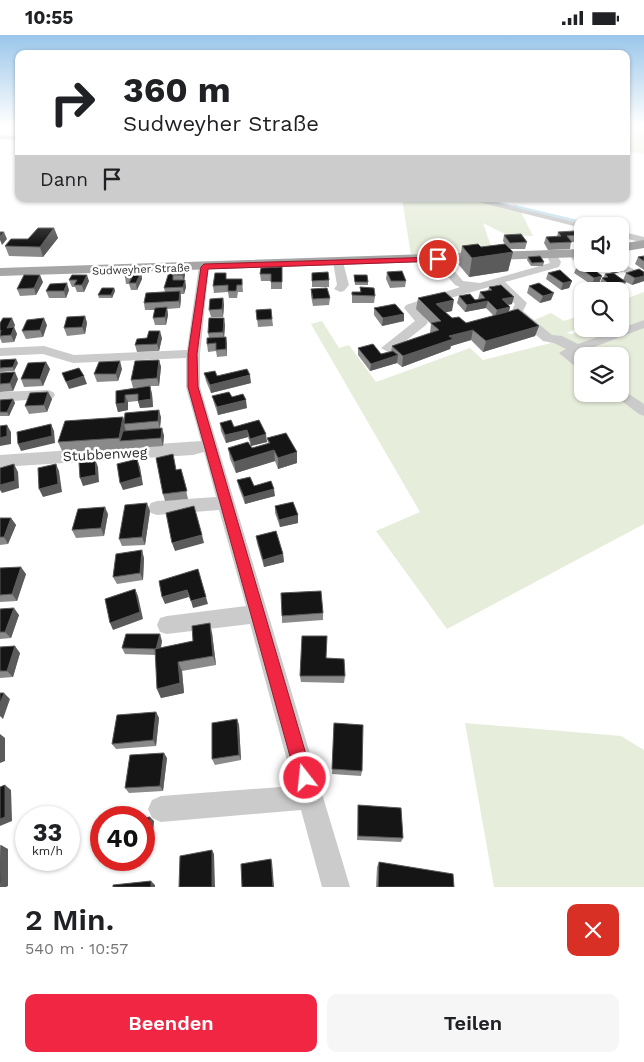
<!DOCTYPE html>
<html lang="de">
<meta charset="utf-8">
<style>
:root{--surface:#fff;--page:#f6f6f6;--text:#202124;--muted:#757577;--accent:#f02643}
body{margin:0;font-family:"Work Sans",sans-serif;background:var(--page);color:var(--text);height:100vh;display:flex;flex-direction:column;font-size:19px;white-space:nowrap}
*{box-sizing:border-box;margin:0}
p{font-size:16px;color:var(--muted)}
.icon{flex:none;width:28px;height:28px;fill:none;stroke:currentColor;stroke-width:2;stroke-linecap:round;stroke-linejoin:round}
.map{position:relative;height:852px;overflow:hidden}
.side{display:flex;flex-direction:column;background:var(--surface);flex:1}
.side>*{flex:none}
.hud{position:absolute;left:15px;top:15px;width:615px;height:152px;border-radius:10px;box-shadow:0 1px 4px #0004;background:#fff;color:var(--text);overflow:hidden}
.tools{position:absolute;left:574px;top:182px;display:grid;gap:10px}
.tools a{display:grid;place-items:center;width:55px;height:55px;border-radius:10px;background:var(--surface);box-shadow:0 1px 4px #0004;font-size:25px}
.speed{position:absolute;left:15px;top:771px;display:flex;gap:10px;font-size:25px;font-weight:700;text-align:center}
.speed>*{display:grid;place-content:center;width:65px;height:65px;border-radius:50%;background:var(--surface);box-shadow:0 1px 4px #0004;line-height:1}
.speed small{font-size:12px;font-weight:400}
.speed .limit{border:8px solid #d22;background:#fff;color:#111}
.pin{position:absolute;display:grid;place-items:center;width:42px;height:42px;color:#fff;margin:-21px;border:2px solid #fff;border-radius:50%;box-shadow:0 1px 5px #0007}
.me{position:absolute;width:55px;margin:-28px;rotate:344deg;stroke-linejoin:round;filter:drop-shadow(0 0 4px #0008)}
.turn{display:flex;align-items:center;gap:18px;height:105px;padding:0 25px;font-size:22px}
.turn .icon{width:65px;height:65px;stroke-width:2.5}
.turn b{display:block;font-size:35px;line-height:42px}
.then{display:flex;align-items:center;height:48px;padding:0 25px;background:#0003;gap:10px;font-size:19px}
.round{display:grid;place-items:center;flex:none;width:52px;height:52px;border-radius:10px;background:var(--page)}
.head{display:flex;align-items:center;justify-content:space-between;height:85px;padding:0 25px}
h1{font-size:30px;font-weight:600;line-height:38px}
.cta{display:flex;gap:10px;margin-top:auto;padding:10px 25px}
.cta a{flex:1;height:58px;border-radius:10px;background:var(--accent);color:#fff;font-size:20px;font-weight:600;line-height:58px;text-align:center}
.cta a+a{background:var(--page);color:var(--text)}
.status{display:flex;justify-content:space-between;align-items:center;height:35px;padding:0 25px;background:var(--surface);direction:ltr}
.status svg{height:14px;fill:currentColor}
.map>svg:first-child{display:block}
.green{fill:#e6eddb;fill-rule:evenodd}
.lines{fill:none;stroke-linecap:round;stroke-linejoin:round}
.stream-far1{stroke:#c6e1ee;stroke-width:2}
.stream{stroke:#c6e1ee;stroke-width:2.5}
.minor{fill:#cbcbcb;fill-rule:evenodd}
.major{fill:#a6a6a6;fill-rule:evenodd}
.wall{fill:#8a8a8a}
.shaded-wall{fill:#5b5b5b}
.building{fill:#151515;stroke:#5b5b5b}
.route{fill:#f02643;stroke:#9c192c}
.labels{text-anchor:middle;stroke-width:5;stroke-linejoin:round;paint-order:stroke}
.far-street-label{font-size:11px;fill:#2e2e2e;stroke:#fff}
.street-label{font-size:14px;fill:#2e2e2e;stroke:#fff}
</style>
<div class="status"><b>10:55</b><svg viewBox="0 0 49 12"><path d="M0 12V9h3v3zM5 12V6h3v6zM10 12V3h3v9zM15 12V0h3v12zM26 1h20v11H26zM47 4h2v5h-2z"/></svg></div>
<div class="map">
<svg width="644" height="852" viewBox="0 0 644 852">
<rect width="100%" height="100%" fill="#fff"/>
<path class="green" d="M 626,89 L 644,89 L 644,119 L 626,116 Z
M 402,164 L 464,164 L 521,177 L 533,201 L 507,200 L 483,188 L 493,217 L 411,220 Z
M 644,257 L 644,489 L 447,594 L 376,496 L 420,477 L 311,289 L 322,286 L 339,313 L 349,310 L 376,347 L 470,313 L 483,325 L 551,308 L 532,286 L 551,278 L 564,286 L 582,280 L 582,292 L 566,298 L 572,299 L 588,294 L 620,294 L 620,266 ZM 582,321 L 620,321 L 620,359 L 582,359 Z
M 465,688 L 621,701 L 644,715 L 644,852 L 494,852 Z"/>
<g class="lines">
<path class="stream-far1" d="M 483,164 L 519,173"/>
<path class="stream" d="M 514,171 L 597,191"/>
<path class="minor" d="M 0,100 L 19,101 L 19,105 L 0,104 Z
M 466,164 L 482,164 L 591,191 L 582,191 L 582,193 Z
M 620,196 L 644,202 L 644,208 L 620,202 Z
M 573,216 L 582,223 L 582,229 L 587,229 L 586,231 L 578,231 L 568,219 Z
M 552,218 L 556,219 L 561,227 L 559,232 L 505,247 L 527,268 L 523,276 L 552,300 L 562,301 L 578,309 L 644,285 L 644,293 L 576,319 L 582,324 L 582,334 L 577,333 L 559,318 L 566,314 L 554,308 L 543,306 L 513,280 L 511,277 L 515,269 L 495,250 C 470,258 443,264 418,274 L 428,287 L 426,290 L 393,316 L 388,317 L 381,313 L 415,286 L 404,273 L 406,270 L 460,252 L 455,250 L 434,226 L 434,222 L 442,222 L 463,246 L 480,248 L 550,228 L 547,221 Z
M 338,224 L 343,227 L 349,250 L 344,256 L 340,257 L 334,254 L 337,250 L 333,227 Z
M 620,227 L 637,236 L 637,240 L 629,240 L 611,229 L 620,229 Z
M 204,228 L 209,231 L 200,319 L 200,352 L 350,852 L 322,852 L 301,775 L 161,787 L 152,783 L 148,774 L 152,765 L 161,761 L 294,751 L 250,589 L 167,599 L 160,597 L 157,590 L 160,583 L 167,581 L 246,571 L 219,475 L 157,480 L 151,478 L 148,473 L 151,468 L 157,466 L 216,462 L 204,417 L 193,420 L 0,432 L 0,420 L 201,406 L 186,352 L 186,323 L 73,328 L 43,319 L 0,321 L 0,313 L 44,311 L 74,320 L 187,315 L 199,231 Z
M 620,353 L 644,369 L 644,381 L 639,379 L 615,361 L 613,359 L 620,359 Z
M 48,355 L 53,357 L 55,360 L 53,363 L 0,367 L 0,357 Z"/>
<path class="major" d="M 644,205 L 644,213 L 620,217 L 620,209 Z
M 582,214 L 582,222 L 0,241 L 0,233 Z"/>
</g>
<path class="wall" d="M 54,193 L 58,203 L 43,222 L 9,221 L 5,211 L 28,204 Z
M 558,197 L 577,200 L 575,207 L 571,207 L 570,214 L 548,215 L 544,208 L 546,202 L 557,202 Z
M 504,200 L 527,207 L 525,214 L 510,214 L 513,217 L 508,236 L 469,242 L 459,230 L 462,211 L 481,212 L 505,209 L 503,206 Z
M 644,221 L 644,235 L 635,229 L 638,222 Z
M 528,222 L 544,227 L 543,231 L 531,231 L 527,225 Z
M 601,229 L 625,229 L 623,236 L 614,238 L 623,245 L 626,238 L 644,237 L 644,246 L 632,250 L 626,247 L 623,254 L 605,254 L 599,250 L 602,243 L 603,243 L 605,239 L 612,238 L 600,231 Z
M 577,231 L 602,241 L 599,248 L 592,250 L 574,238 Z
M 282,232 L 282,254 L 271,254 L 271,246 L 261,246 L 260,239 Z
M 184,233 L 185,240 L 184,245 L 185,245 L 186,252 L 184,259 L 181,259 L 181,263 L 180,273 L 167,274 L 168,280 L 166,290 L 155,290 L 153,283 L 155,275 L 145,275 L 144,268 L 165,257 L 164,253 L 170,234 Z
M 141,237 L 142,244 L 137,255 L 131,255 L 129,249 L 126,249 L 125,242 Z
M 387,237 L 406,246 L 405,252 L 390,253 L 386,244 Z
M 312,238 L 329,245 L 329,252 L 312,252 Z
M 548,238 L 572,246 L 569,253 L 561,255 L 546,244 Z
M 72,240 L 89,246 L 84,257 L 77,257 L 75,252 L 72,252 L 69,245 Z
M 354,240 L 368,247 L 368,250 L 355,250 Z
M 227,244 L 242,244 L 243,257 L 238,257 L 237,263 L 229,263 L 228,257 L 214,258 L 213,251 Z
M 43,247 L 36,260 L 20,261 L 17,254 Z
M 529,251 L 551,265 L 540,268 L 527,258 Z
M 360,252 L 375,261 L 374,268 L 352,268 L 352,257 L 360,257 Z
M 489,252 L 512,269 L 508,270 L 510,272 L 509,277 L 539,291 L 535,301 L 483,317 L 471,305 L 451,311 L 450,314 L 402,332 L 397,328 L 370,336 L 358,320 L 358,313 L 381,319 L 391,317 L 392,311 L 430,298 L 431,289 L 416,274 L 418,263 L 452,276 L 445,277 L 452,283 L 466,288 L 494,281 L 486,273 L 465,277 L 457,268 L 459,261 L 475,265 L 478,264 L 480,257 L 488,256 Z
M 114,253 L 115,256 L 112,263 L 99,263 L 98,260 Z
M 311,254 L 330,263 L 329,270 L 313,271 L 311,261 Z
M 69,255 L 66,263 L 49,263 L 46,256 Z
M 223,263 L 224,270 L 223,282 L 211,282 L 209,275 Z
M 374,273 L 404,279 L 404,286 L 382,291 L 374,280 Z
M 271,274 L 273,291 L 258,292 L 256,275 Z
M 85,281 L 87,288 L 85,299 L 67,301 L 64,293 Z
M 0,288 L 15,290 L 14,292 L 17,299 L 14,307 L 2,308 L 0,303 Z
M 47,290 L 43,302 L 26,304 L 22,296 Z
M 225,290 L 224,302 L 226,302 L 227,321 L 217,322 L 216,316 L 208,317 L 207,309 L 209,303 L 208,298 Z
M 147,303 L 162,303 L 159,316 L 137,317 L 135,310 Z
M 0,325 L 18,328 L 14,336 L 0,337 Z
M 159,325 L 161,332 L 159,351 L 150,351 L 152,359 L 153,372 L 140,373 L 138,366 L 128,367 L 128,375 L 118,377 L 116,369 L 116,356 L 150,351 L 133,353 L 131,345 Z
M 46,327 L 50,334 L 43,351 L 24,352 L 21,344 Z
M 122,334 L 118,346 L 97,347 L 94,339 Z
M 0,338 L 18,344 L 13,356 L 0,357 Z
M 204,338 L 217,341 L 251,348 L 211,358 L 206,346 Z
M 48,357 L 52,364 L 47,377 L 29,379 L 25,371 Z
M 212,361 L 232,362 L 247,373 L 218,380 L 214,368 Z
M 13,364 L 15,368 L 9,381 L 0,381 L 0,365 Z
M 161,382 L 160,393 L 162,393 L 164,401 L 163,411 L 63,418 L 58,407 L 124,385 Z
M 259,385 L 267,407 L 251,411 L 248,402 L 226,408 L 221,396 L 220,388 L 234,392 Z
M 267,403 L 297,417 L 297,428 L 278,434 L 275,426 L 236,438 L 230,424 L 228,413 L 252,413 L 268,408 Z
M 181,434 L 188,464 L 165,466 L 163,459 L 176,435 Z
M 237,445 L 254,451 L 275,461 L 245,469 L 239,453 Z
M 275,471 L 298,480 L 298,488 L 280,492 L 275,478 Z
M 150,476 L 145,510 L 122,511 L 119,504 Z
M 108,479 L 104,501 L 76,503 L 72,495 Z
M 0,483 L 11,483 L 16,490 L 8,509 L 0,510 Z
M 256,501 L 283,519 L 284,527 L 264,532 L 257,508 Z
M 144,523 L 143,545 L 117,549 L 113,542 Z
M 0,533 L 26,539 L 17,566 L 0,567 Z
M 0,574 L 19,580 L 11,603 L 0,604 Z
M 323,578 L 323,585 L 282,588 L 282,581 Z
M 212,598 L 216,630 L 182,636 L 184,658 L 161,663 L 157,654 L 156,620 L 125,619 L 122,613 L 162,606 L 161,613 L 193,606 Z
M 0,612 L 20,618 L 13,642 L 0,643 Z
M 327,623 L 345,641 L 344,648 L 301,647 L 300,641 Z
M 156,677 L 159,683 L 156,711 L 116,714 L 112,709 Z
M 237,684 L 239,690 L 241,725 L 215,730 L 212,724 Z
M 334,688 L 362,736 L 361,741 L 332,739 Z
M 167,723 L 163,756 L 129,758 L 125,753 Z
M 358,770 L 403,803 L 401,807 L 357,805 Z
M 144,783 L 154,786 L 151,815 L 144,816 Z
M 379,827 L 454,852 L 376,852 L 377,832 Z"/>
<path class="shaded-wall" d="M 54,193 L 58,203 L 43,222 L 40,212 Z
M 4,197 L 7,204 L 2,210 L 0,205 L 0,202 Z
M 513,217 L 508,236 L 469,242 L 472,223 Z
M 625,229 L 623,236 L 613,239 L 615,232 Z
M 184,233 L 185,240 L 184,246 L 182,240 Z
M 141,237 L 142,244 L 137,255 L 136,248 Z
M 40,240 L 43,247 L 36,260 L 34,253 Z
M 87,240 L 89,246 L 84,257 L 82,250 Z
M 602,241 L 599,248 L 592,250 L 594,243 Z
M 644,241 L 644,246 L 632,250 L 635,243 Z
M 185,245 L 186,252 L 184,259 L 183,252 Z
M 572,246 L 569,253 L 561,255 L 563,248 Z
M 67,248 L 69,255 L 66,263 L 64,256 Z
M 114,253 L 115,256 L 112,263 L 111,260 Z
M 180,256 L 181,263 L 180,273 L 179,266 Z
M 554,258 L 551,265 L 540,268 L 543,261 Z
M 514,262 L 512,269 L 500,271 L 502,264 Z
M 223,263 L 224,270 L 223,282 L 222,274 Z
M 454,265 L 452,276 L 434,280 L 436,269 Z
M 488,266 L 486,273 L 465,277 L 467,270 Z
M 167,272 L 168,280 L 166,290 L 165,282 Z
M 510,272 L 508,279 L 495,282 L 497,275 Z
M 404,279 L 404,286 L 382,291 L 383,283 Z
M 85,281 L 87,288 L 85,299 L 82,292 Z
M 12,283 L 15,290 L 10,300 L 7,293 Z
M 44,283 L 47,290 L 43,302 L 40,295 Z
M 224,283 L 225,290 L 224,304 L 223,297 Z
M 539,291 L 535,301 L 483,317 L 486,306 Z
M 14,292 L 17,299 L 14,307 L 11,300 Z
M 473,295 L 471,305 L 451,311 L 450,314 L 402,332 L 403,321 L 449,301 Z
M 160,296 L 162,303 L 159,316 L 157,309 Z
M 226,302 L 227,309 L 227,321 L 226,314 Z
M 398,320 L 397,328 L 370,336 L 371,329 Z
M 16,324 L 18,328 L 14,336 L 13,332 Z
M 159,325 L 161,332 L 159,351 L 157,343 Z
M 120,326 L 122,334 L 118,346 L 116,339 Z
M 46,327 L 50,334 L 43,351 L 40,344 Z
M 15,337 L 18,344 L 13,356 L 10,348 Z
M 250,340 L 251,348 L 211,358 L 210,350 Z
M 84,341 L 87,349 L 69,354 L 66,347 Z
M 150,351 L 152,359 L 153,372 L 140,373 L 138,366 Z
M 48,357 L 52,364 L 47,377 L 44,370 Z
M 125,360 L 128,367 L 128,375 L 118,377 L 116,369 Z
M 13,364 L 15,368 L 9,381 L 7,377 Z
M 246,365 L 247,373 L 218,380 L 217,372 Z
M 159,375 L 161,382 L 160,393 L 158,386 Z
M 123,382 L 126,389 L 124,389 L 126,396 L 120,406 L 119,403 Z
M 51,389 L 54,396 L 55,408 L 21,416 L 18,409 Z
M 7,390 L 11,397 L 11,409 L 0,411 L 0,403 Z
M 162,393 L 164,401 L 163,411 L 161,403 Z
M 247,395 L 248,402 L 226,408 L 225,400 Z
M 266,399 L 267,407 L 251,411 L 250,404 Z
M 274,415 L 275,426 L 236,438 L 234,427 Z
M 297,417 L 297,428 L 278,434 L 278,423 Z
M 95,424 L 98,432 L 99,447 L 83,451 L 80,443 Z
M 137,424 L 140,432 L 143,450 L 123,455 L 120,448 Z
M 14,429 L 18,437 L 19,453 L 2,458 L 0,455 L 0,450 Z
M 56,429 L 59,436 L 62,457 L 43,462 L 39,454 Z
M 274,454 L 275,461 L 245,469 L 244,462 Z
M 147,468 L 150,476 L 145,510 L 142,502 Z
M 105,472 L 108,479 L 104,501 L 101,493 Z
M 298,480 L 298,488 L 280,492 L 279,485 Z
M 11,483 L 16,490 L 8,509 L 4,502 Z
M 202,500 L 204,508 L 175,516 L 172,508 Z
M 142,515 L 144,523 L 143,545 L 140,538 Z
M 283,519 L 284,527 L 264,532 L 263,525 Z
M 21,532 L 26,539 L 17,566 L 12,559 Z
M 135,554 L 138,561 L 143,584 L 113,595 L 110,588 Z
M 187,555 L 189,562 L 165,569 L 162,562 Z
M 206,562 L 208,569 L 193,573 L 191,566 Z
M 14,573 L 19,580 L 11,603 L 5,597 Z
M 210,588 L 212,598 L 216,630 L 213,621 Z
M 160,599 L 162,606 L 159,620 L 156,614 Z
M 15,611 L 20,618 L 13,642 L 7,636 Z
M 178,627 L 182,636 L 184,658 L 161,663 L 157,654 Z
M 4,658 L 10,664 L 3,684 L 0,681 L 0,669 Z
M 156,677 L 159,683 L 156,711 L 153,705 Z
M 237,684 L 239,690 L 241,725 L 239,720 Z
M 0,699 L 5,703 L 5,726 L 0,728 Z
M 164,718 L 167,723 L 163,756 L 160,751 Z
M 5,750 L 11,755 L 12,786 L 0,791 L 0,784 Z
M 150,782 L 154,786 L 151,815 L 147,811 Z
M 1,810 L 8,814 L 8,851 L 6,852 L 0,852 Z
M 212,815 L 214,819 L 215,852 L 212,852 Z
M 271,824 L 272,827 L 274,852 L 273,852 Z
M 151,846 L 155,850 L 155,852 L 151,852 Z"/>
<path class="building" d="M 38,193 L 54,193 L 40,212 L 5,211 L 11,204 L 28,204 Z
M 574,196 L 577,200 L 567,201 L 572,207 L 550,208 L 546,202 L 561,201 L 558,197 Z
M 0,197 L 4,197 L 0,202 Z
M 521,199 L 527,207 L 510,208 L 504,200 Z
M 478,209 L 481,212 L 505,209 L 513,217 L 472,223 L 462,211 Z
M 540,221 L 544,227 L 532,228 L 528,222 Z
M 644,221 L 644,226 L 638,222 Z
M 620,226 L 625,229 L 615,232 L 610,229 L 620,229 Z
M 587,229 L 602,241 L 594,243 L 577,231 Z
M 282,232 L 282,247 L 271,247 L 271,239 L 260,239 L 261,233 Z
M 184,233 L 182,240 L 173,240 L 173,245 L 185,245 L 183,252 L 164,253 L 170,234 Z
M 639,234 L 644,237 L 644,241 L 635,243 L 626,238 Z
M 560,235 L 572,246 L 563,248 L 548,238 Z
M 402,236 L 406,246 L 391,246 L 387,237 Z
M 127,237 L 141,237 L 136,248 L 129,248 L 132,242 L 125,242 Z
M 328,237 L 329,245 L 312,246 L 312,238 Z
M 215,238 L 226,238 L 226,244 L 242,244 L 242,250 L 237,250 L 236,256 L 228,256 L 228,250 L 213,251 Z
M 613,238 L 626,247 L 608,248 L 602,243 L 608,242 L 605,239 Z
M 24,240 L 40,240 L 34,253 L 17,254 Z
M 72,240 L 87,240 L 82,250 L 74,250 L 77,245 L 69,245 Z
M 354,240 L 367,240 L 368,247 L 355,247 Z
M 67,248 L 64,256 L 46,256 L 50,249 Z
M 539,248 L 554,258 L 543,261 L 529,251 Z
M 501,250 L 514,262 L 502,264 L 510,272 L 497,275 L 488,266 L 467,270 L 459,261 L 470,259 L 475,265 L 485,263 L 480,257 L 492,255 L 489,252 Z
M 360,252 L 374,253 L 375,261 L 352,260 L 352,257 L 361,257 Z
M 102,253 L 114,253 L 111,260 L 98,260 Z
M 327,253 L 330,263 L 313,264 L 311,254 Z
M 180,256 L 179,266 L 144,268 L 146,258 Z
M 445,257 L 454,265 L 436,269 L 452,283 L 459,282 L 466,288 L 518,274 L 539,291 L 486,306 L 473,295 L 449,301 L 453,304 L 403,321 L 392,311 L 439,295 L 431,288 L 441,286 L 418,263 Z
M 223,263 L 222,274 L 209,275 L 210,264 Z
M 395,269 L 404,279 L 383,283 L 374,273 Z
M 167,272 L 165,282 L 153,283 L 155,273 Z
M 271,274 L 272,284 L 257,285 L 256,275 Z
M 85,281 L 82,292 L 64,293 L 67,282 Z
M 3,283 L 12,283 L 7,293 L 14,292 L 11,300 L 0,301 L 1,295 L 0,296 L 0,288 Z
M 44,283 L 40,295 L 22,296 L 27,285 Z
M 209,283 L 224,283 L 223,297 L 208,298 Z
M 149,296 L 160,296 L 157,309 L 135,310 L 137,304 L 147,303 Z
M 226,302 L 226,314 L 216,315 L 216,308 L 207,309 L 207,303 Z
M 373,309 L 381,319 L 393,316 L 398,320 L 371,329 L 358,313 Z
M 16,324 L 13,332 L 0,333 L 0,325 Z
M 159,325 L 157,343 L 131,345 L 135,326 Z
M 120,326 L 116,339 L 94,339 L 99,327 Z
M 46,327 L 40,344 L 21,344 L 28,328 Z
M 79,333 L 84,341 L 66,347 L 62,338 Z
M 247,334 L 250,340 L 210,350 L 204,338 L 215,336 L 217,341 Z
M 15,337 L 10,348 L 0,349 L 0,338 Z
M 150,351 L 151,364 L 138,366 L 138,359 L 125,360 L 125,368 L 116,369 L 116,356 Z
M 48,357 L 44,370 L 25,371 L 30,358 Z
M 229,357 L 232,362 L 243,359 L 246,365 L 217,372 L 212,361 Z
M 13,364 L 7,377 L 0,377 L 0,365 Z
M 159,375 L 158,386 L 124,389 L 125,378 Z
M 123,382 L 119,403 L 58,407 L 65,386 Z
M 231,385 L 234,392 L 259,385 L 266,399 L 250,404 L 247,395 L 225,400 L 220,388 Z
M 51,389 L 52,401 L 18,409 L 17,397 Z
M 7,390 L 7,401 L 0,403 L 0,391 Z
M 162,393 L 161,403 L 120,406 L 123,396 Z
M 286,398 L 297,417 L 278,423 L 274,415 L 234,427 L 228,413 L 248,407 L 252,413 L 270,408 L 267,403 Z
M 173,419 L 176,435 L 181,434 L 187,456 L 163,459 L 156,423 Z
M 95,424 L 96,440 L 80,443 L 79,428 Z
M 137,424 L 141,442 L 120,448 L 117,429 Z
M 14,429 L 15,446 L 0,450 L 0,433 Z
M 56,429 L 58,449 L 39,454 L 38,433 Z
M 250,442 L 254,451 L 271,446 L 274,454 L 244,462 L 237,445 Z
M 293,467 L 298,480 L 279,485 L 275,471 Z
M 147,468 L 142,502 L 119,504 L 125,470 Z
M 194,471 L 202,500 L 172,508 L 166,478 Z
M 105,472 L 101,493 L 72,495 L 78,474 Z
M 0,483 L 11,483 L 4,502 L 0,502 Z
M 276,496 L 283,519 L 263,525 L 256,501 Z
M 142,515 L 140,538 L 113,542 L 116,519 Z
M 21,532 L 12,559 L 0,560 L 0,533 Z
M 198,534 L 206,562 L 191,566 L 187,555 L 162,562 L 159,546 Z
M 135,554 L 140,577 L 110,588 L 105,564 Z
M 321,556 L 323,578 L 282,581 L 281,558 Z
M 14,573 L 5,597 L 0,597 L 0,574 Z
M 210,588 L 213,621 L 178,627 L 180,648 L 157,654 L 155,614 L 193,606 L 192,591 Z
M 126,599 L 160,599 L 156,614 L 122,613 Z
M 302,601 L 327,601 L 326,623 L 344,624 L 345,641 L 300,641 Z
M 15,611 L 7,636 L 0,636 L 0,612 Z
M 0,658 L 4,658 L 0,669 Z
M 156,677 L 153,705 L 112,709 L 117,680 Z
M 237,684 L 239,720 L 212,724 L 212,688 Z
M 334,688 L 363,690 L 362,736 L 332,734 Z
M 164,718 L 160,751 L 125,753 L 130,720 Z
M 5,750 L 5,782 L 0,784 L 0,752 Z
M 358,770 L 401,773 L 403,803 L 358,801 Z
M 150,782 L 147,811 L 144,811 L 144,783 Z
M 0,810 L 1,848 L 0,848 Z
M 212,815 L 212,852 L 179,852 L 180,821 Z
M 271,824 L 273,852 L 242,852 L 241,829 Z
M 379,827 L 453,839 L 454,852 L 378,852 Z
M 151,846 L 151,852 L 113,852 L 113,850 Z"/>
<linearGradient id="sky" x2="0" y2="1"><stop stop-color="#9ac6ea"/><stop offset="0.43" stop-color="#fff"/><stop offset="1" stop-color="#fff" stop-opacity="0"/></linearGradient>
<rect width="644" height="209" fill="url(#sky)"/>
<path class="route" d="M 438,222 L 441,224 L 440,226 L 208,234 L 197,319 L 198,352 L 313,743 L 311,749 L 305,752 L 299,749 L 296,743 L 188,352 L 188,319 L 201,232 L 204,229 Z"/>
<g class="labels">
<g class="far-street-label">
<text transform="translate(141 234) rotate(-2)" y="4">Sudweyher Straße</text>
</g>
<g class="street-label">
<text transform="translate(105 419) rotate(-3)" y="5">Stubbenweg</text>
</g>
</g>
</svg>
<div class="tools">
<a><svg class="icon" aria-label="sound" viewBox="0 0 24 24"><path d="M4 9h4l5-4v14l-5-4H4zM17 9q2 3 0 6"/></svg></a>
<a><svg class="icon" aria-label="search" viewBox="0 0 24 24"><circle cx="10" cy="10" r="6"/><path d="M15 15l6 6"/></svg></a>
<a><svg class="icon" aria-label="layers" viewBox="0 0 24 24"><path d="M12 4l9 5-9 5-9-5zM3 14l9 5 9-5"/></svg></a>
</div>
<div class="speed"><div>33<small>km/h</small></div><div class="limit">40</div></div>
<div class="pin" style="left:438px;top:224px;background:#d93025"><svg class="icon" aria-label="arrive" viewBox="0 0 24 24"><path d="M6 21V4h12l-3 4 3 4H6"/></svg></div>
<svg class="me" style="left:305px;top:743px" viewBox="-20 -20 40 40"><circle r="17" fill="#f02643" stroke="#fff" stroke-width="3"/><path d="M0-11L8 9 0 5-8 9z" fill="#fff"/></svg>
<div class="hud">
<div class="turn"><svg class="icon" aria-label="right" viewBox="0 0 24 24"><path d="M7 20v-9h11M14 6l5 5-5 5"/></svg><div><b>360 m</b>Sudweyher Straße</div></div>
<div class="then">Dann<svg class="icon" aria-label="arrive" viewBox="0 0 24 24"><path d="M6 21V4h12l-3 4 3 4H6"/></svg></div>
</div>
</div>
<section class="side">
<div class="head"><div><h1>2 Min.</h1><p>540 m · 10:57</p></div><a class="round" style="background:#d93025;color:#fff"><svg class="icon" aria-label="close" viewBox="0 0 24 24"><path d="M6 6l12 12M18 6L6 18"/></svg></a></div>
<div class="cta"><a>Beenden</a><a>Teilen</a></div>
</section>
